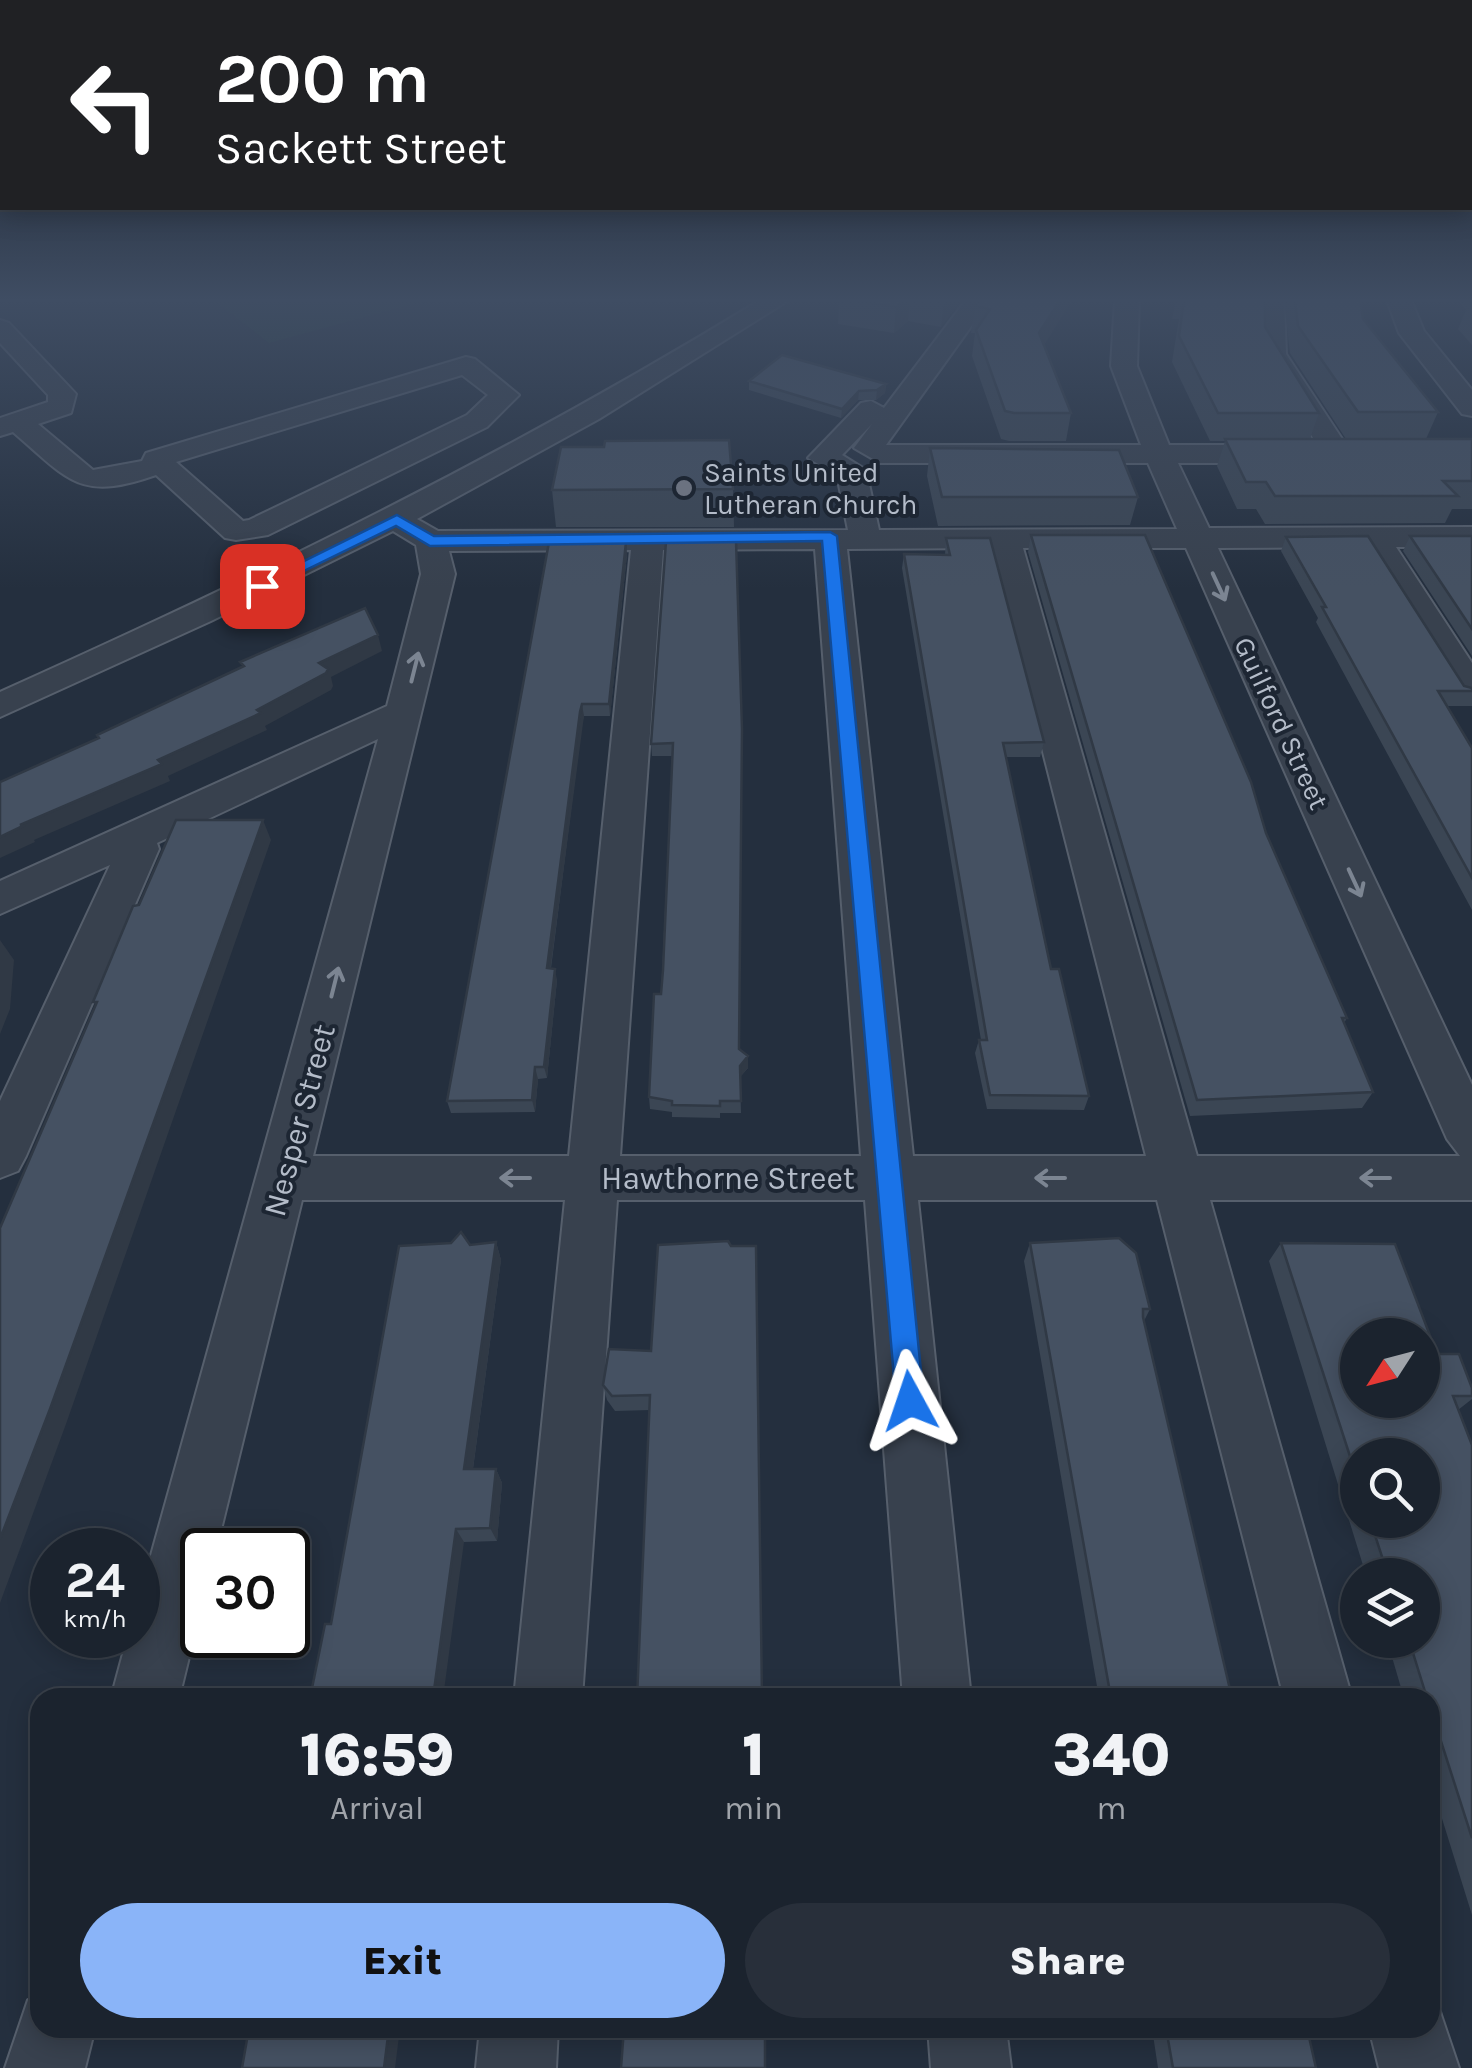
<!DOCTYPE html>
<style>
:root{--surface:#1b232e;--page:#282f3a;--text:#f1f3f6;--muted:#a0a4aa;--line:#39404a;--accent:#8ab4f8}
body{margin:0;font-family:Karla,sans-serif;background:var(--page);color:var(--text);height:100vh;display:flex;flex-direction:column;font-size:38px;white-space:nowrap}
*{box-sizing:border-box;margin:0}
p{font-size:32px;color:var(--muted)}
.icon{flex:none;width:55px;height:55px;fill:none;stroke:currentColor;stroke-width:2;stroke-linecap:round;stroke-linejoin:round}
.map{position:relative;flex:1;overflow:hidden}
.panel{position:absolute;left:30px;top:1688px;width:1410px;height:350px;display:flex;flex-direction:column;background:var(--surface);border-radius:30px;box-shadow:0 5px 25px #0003,0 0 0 2px var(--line)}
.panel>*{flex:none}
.banner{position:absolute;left:0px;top:0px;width:1472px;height:210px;box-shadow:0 5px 25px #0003,0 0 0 2px var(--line);background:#202124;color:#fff;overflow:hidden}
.needle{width:65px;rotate:234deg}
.controls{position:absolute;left:1340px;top:1318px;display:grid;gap:20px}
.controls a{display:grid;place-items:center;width:100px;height:100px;border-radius:50%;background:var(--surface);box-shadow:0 5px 25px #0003,0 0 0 2px var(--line);font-size:50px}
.speed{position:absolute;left:30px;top:1528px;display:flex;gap:20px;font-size:50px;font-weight:700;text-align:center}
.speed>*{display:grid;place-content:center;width:130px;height:130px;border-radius:50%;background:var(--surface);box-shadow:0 5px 25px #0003,0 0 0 2px var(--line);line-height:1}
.speed small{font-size:25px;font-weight:400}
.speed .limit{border:5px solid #111;border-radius:15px;background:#fff;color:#111}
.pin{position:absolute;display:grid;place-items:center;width:85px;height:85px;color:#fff;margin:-42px;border-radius:20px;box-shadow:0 5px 15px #0006}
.me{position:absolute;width:110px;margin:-55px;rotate:355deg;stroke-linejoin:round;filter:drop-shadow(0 0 8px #0008)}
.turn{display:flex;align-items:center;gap:35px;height:210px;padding:0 50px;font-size:45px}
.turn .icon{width:130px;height:130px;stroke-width:2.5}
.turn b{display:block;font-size:70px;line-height:85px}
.eta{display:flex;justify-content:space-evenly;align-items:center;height:170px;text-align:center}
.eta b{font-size:60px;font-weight:800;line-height:70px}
.primary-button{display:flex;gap:20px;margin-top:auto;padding:20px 50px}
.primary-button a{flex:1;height:115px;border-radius:60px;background:var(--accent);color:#111;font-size:40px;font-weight:800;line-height:115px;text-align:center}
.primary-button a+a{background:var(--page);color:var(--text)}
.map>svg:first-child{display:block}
.green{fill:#263c3f}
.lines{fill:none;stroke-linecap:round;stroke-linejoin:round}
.minor-casing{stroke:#565f6c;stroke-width:4}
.minor{fill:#38414e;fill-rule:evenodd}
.wall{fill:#3b4654;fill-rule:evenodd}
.shaded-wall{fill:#303945}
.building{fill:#455162;stroke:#303945;stroke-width:2.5;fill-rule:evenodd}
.oneway{stroke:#7c8592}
.route{fill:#1a73e8;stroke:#114b97;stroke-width:2.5}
.worship-dot{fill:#6b7280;stroke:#1d2633;stroke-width:4}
.labels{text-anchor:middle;stroke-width:8;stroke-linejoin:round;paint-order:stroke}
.far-poi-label{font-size:28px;fill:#b4bcc9;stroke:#1d2633;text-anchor:start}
.far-street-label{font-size:28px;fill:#b4bcc9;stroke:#1d2633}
.street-label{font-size:32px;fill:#b4bcc9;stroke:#1d2633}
</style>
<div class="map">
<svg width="1472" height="2068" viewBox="0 0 1472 2068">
<rect width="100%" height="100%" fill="#242f3e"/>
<path class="green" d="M 214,300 L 427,300 L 269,343 Z"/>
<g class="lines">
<defs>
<path id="minor" d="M 760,300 L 789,300 L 599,419 L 417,519 L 438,531 L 848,530 L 837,475 L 808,458 L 861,403 L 871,401 L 884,408 L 966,300 L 990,300 L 886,445 L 1141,445 L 1111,366 L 1115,300 L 1139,300 L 1137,366 L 1169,445 L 1284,445 L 1299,454 L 1284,463 L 1178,463 L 1209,528 L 1472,527 L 1472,547 L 1396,547 L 1472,663 L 1472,702 L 1459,699 L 1364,547 L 1218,548 L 1472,1085 L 1472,1200 L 1210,1200 L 1352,1698 L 1284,1698 L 1157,1200 L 918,1200 L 971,1698 L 903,1698 L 865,1200 L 617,1200 L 582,1698 L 514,1698 L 565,1200 L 302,1200 L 216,1550 L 202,1550 L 202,1604 L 179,1698 L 111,1698 L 128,1635 L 138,1635 L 138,1602 L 378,739 L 157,843 L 159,849 L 26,1156 L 18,1171 L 0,1178 L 0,1101 L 110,865 L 0,914 L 0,881 L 387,706 L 421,574 L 416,545 L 393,531 L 211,621 L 0,717 L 0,692 C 261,575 516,450 760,300 ZM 872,424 L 854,448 L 880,463 L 1148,463 L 1177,529 L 879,530 L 866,470 L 842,455 ZM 991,548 L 1146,1156 L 913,1156 L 847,549 ZM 1023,548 L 1186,548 L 1447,1139 L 1460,1156 L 1197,1156 ZM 815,549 L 861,1156 L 620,1156 L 663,550 ZM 631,550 L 569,1156 L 313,1156 L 455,574 L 449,551 Z
M 1260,300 L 1284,300 L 1286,354 L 1352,454 L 1347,460 L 1327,460 L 1260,354 Z
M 1387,300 L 1411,300 L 1424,331 L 1472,390 L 1472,416 L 1462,414 L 1399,333 Z
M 0,320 L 9,323 L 76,394 L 71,413 L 38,424 L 93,470 L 142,461 L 146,453 L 466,357 L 475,359 L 519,395 L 487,427 L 268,535 L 236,540 L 225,538 L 156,475 C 79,502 69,480 13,432 L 0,436 L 0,418 L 48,402 L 48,395 L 0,343 ZM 462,375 L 488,395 L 467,415 L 249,520 L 243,521 L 176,462 Z
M 40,1995 L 40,2028 L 95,2028 L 85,2068 L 5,2068 L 28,2000 Z
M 1430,1998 L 1436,2000 L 1459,2068 L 1379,2068 L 1369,2028 L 1430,2028 Z
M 480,2028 L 558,2028 L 556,2068 L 476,2068 Z
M 928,2028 L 1006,2028 L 1011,2068 L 931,2068 Z"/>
</defs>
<use href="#minor" class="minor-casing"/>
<use href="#minor" class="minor"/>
</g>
<path class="wall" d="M 839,300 L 961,300 L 941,327 L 908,321 L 894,333 L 838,324 Z
M 979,300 L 1072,300 L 1044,344 L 1071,413 L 1066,441 L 1009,441 L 1001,439 L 972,356 L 975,333 L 971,333 L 975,306 Z
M 1176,300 L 1265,300 L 1265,327 L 1319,413 L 1310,439 L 1346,439 L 1290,353 L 1284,300 L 1360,300 L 1363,319 L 1438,412 L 1426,439 L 1472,439 L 1472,509 L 1452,509 L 1445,523 L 1265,524 L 1256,509 L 1237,509 L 1217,466 L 1225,441 L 1210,441 L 1172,362 L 1179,319 L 1172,319 Z
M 1457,300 L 1472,300 L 1472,345 L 1458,329 L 1466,310 Z
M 749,381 L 886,384 L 885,393 L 876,400 L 858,400 L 841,418 L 749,390 Z
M 930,448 L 1138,497 L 1130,525 L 938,526 L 927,476 Z
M 733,489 L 734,527 L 556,527 L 552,490 Z
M 1031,535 L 1266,833 L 1347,1018 L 1344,1023 L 1373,1092 L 1362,1108 L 1190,1116 L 1028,552 Z
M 1410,536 L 1472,536 L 1472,656 L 1403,551 Z
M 1286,537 L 1464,686 L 1472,688 L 1472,706 L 1447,706 L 1472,748 L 1472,910 L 1316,622 L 1318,618 L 1281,551 Z
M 946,538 L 1044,742 L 1040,757 L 1006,757 L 1051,969 L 1089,1096 L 1084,1110 L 987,1109 L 975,1053 L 979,1040 L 981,1040 L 902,568 L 904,554 L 945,555 Z
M 666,542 L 739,1049 L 748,1056 L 748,1068 L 740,1077 L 741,1113 L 720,1113 L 720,1118 L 672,1117 L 672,1112 L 650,1109 L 649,1097 L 661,994 L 672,756 L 652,756 L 651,744 Z
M 627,554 L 610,716 L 584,716 L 582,724 L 551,968 L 557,980 L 547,1078 L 538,1079 L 535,1112 L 451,1113 L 447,1101 Z
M 496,1242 L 501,1260 L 473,1469 L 496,1469 L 502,1483 L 497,1541 L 464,1542 L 331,1624 L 470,1245 Z
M 1030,1243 L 1150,1309 L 1144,1321 L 1232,1698 L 1099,1698 L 1024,1261 Z
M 1281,1243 L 1437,1354 L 1472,1388 L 1472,1399 L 1458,1410 L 1472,1445 L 1472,1915 L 1430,1780 L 1430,1698 L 1404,1698 L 1387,1640 L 1422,1640 L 1422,1575 L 1366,1575 L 1269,1261 ZM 1358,1455 L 1422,1520 L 1358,1520 Z
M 651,1351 L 650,1410 L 615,1411 L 607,1400 L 603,1385 Z
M 1152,2028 L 1307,2028 L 1316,2068 L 1158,2068 Z"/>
<path class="shaded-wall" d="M 905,300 L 910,300 L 908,321 L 894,333 L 896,307 Z
M 945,300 L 961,300 L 941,327 L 944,301 Z
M 1060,300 L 1072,300 L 1035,360 L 1039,333 Z
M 886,384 L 885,393 L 876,400 L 877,390 Z
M 859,391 L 858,400 L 841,418 L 842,409 Z
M 626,542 L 627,554 L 610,716 L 609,704 Z
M 378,635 L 382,651 L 331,677 L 333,686 L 331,690 L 265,726 L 267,730 L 168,776 L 170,781 L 34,840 L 35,842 L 0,858 L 0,837 L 20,825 L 257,710 L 319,663 Z
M 582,704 L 584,716 L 549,980 L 547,968 Z
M 263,820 L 271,840 L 66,1424 L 0,1603 L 0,1539 Z
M 0,940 L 14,960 L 10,1009 L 0,1034 Z
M 555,969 L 557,980 L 547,1078 L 544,1067 Z
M 748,1056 L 748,1068 L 740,1077 L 740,1066 Z
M 535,1067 L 538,1079 L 535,1112 L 532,1100 Z
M 496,1242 L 501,1260 L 471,1483 L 464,1469 Z
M 496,1469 L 502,1483 L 497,1541 L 490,1528 Z
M 456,1529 L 464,1542 L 443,1698 L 433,1698 Z
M 389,2028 L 400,2028 L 395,2068 L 384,2068 Z"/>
<path class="building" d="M 853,300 L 905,300 L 896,307 Z
M 979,300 L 1060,300 L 1039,333 L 1071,413 L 1014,413 L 1005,411 L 976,330 L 990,309 L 975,306 Z
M 1184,300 L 1265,300 L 1265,327 L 1319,413 L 1218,413 L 1179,336 Z
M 1295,300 L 1360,300 L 1363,319 L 1438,412 L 1358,412 L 1298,326 Z
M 782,355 L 886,384 L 877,390 L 859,391 L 842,409 L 749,381 Z
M 1225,439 L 1472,439 L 1472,481 L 1443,481 L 1458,496 L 1275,496 L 1266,482 L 1246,482 Z
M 729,440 L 733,489 L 552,490 L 561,447 L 604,447 L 605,441 Z
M 930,448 L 1119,450 L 1138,497 L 942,497 Z
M 1031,535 L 1145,535 L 1251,782 L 1266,833 L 1347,1018 L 1342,1018 L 1373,1092 L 1197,1100 Z
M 1368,536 L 1464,686 L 1472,688 L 1472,691 L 1438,691 L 1472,748 L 1472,878 L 1322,607 L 1326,607 L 1286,537 Z
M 1410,536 L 1472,536 L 1472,629 Z
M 946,538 L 990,538 L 1044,742 L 1003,743 L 1051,969 L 1059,969 L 1089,1096 L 990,1095 L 979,1040 L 987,1040 L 904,554 L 950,555 Z
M 736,541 L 742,729 L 739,1049 L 748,1056 L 740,1066 L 741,1101 L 720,1101 L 720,1106 L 672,1105 L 672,1101 L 649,1097 L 654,994 L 661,994 L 663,970 L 673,743 L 651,744 L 666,542 Z
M 549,542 L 626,542 L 609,704 L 582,704 L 580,712 L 547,968 L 555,969 L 544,1067 L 535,1067 L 532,1100 L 447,1101 Z
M 365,608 L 378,635 L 319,663 L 328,669 L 326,673 L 257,710 L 261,713 L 158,760 L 162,764 L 20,825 L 25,825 L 0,837 L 0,782 L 99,738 L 97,735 L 244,666 L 240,662 Z
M 176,820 L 263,820 L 50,1409 L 0,1539 L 0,1228 L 97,1002 L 93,1002 L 133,906 L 139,905 Z
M 461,1232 L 470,1245 L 496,1242 L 464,1469 L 496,1469 L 490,1528 L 456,1529 L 433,1698 L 310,1698 L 325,1624 L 331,1624 L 399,1246 L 451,1243 Z
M 1119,1238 L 1136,1253 L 1150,1309 L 1143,1309 L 1143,1317 L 1232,1698 L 1111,1698 L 1030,1243 Z
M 728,1241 L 731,1246 L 756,1246 L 762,1698 L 637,1698 L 650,1395 L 612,1396 L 603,1385 L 609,1349 L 651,1351 L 658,1245 Z
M 1281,1243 L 1395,1244 L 1437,1354 L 1459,1354 L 1472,1388 L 1472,1396 L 1453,1396 L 1472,1445 L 1472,1838 L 1430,1707 L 1430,1698 L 1427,1698 L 1409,1640 L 1422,1640 L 1422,1575 L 1388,1575 L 1370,1520 L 1422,1520 L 1422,1455 L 1358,1455 L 1358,1481 ZM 1358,1335 L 1422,1335 L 1422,1400 L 1358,1400 Z
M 249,2028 L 389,2028 L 384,2068 L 242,2068 Z
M 624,2028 L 765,2028 L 765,2068 L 621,2068 Z
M 1166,2028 L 1307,2028 L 1316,2068 L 1173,2068 Z"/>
<defs><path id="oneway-shaft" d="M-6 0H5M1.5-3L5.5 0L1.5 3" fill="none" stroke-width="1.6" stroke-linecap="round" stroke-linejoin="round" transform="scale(2.5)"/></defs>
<g class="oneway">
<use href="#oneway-shaft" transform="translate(1219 587) rotate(65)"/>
<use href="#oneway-shaft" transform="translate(415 667) rotate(-76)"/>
<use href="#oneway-shaft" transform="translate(1355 883) rotate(65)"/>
<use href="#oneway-shaft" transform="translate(335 982) rotate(-76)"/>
<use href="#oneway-shaft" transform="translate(515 1178) rotate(180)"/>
<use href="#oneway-shaft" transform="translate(1050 1178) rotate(180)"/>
<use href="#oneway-shaft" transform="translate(1375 1178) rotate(-180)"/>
</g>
<linearGradient id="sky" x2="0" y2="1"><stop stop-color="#141a22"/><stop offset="0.51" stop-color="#3f4d63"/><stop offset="1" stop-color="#3f4d63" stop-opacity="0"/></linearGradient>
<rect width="1472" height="589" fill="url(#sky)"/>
<path class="route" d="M 397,515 L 434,536 L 830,532 L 837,536 L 924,1401 L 920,1410 L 910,1414 L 900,1410 L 896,1401 L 822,541 L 430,546 L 396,526 L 267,589 L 254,586 Z"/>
<circle class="worship-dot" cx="684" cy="488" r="10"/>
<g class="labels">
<g class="far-poi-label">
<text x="704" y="482">Saints United<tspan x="704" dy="32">Lutheran Church</tspan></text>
</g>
<g class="far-street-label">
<text transform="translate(1282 723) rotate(65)" y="10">Guilford Street</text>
</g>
<g class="street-label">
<text transform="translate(299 1120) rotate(-75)" y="11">Nesper Street</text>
<text x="728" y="1189">Hawthorne Street</text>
</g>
</g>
</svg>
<div class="controls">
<a><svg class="needle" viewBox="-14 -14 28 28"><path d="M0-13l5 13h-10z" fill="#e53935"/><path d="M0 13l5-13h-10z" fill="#a0a4aa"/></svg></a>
<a><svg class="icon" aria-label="search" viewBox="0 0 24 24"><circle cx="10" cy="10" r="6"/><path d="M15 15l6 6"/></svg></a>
<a><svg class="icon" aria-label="layers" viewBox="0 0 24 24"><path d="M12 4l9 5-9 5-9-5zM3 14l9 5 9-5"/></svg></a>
</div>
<div class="speed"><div>24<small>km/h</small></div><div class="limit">30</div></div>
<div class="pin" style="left:262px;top:586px;background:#d93025"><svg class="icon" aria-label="arrive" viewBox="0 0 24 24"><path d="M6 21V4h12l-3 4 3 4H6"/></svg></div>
<svg class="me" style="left:910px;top:1401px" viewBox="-20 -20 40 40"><path d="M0-17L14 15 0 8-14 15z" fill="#1a73e8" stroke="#fff" stroke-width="4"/></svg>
<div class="banner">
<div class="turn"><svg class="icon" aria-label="left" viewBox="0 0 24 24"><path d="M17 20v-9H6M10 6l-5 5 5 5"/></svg><div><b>200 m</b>Sackett Street</div></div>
</div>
<section class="panel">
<div class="eta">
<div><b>16:59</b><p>Arrival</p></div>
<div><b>1</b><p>min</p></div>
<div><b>340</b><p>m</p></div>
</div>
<div class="primary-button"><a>Exit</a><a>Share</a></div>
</section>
</div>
